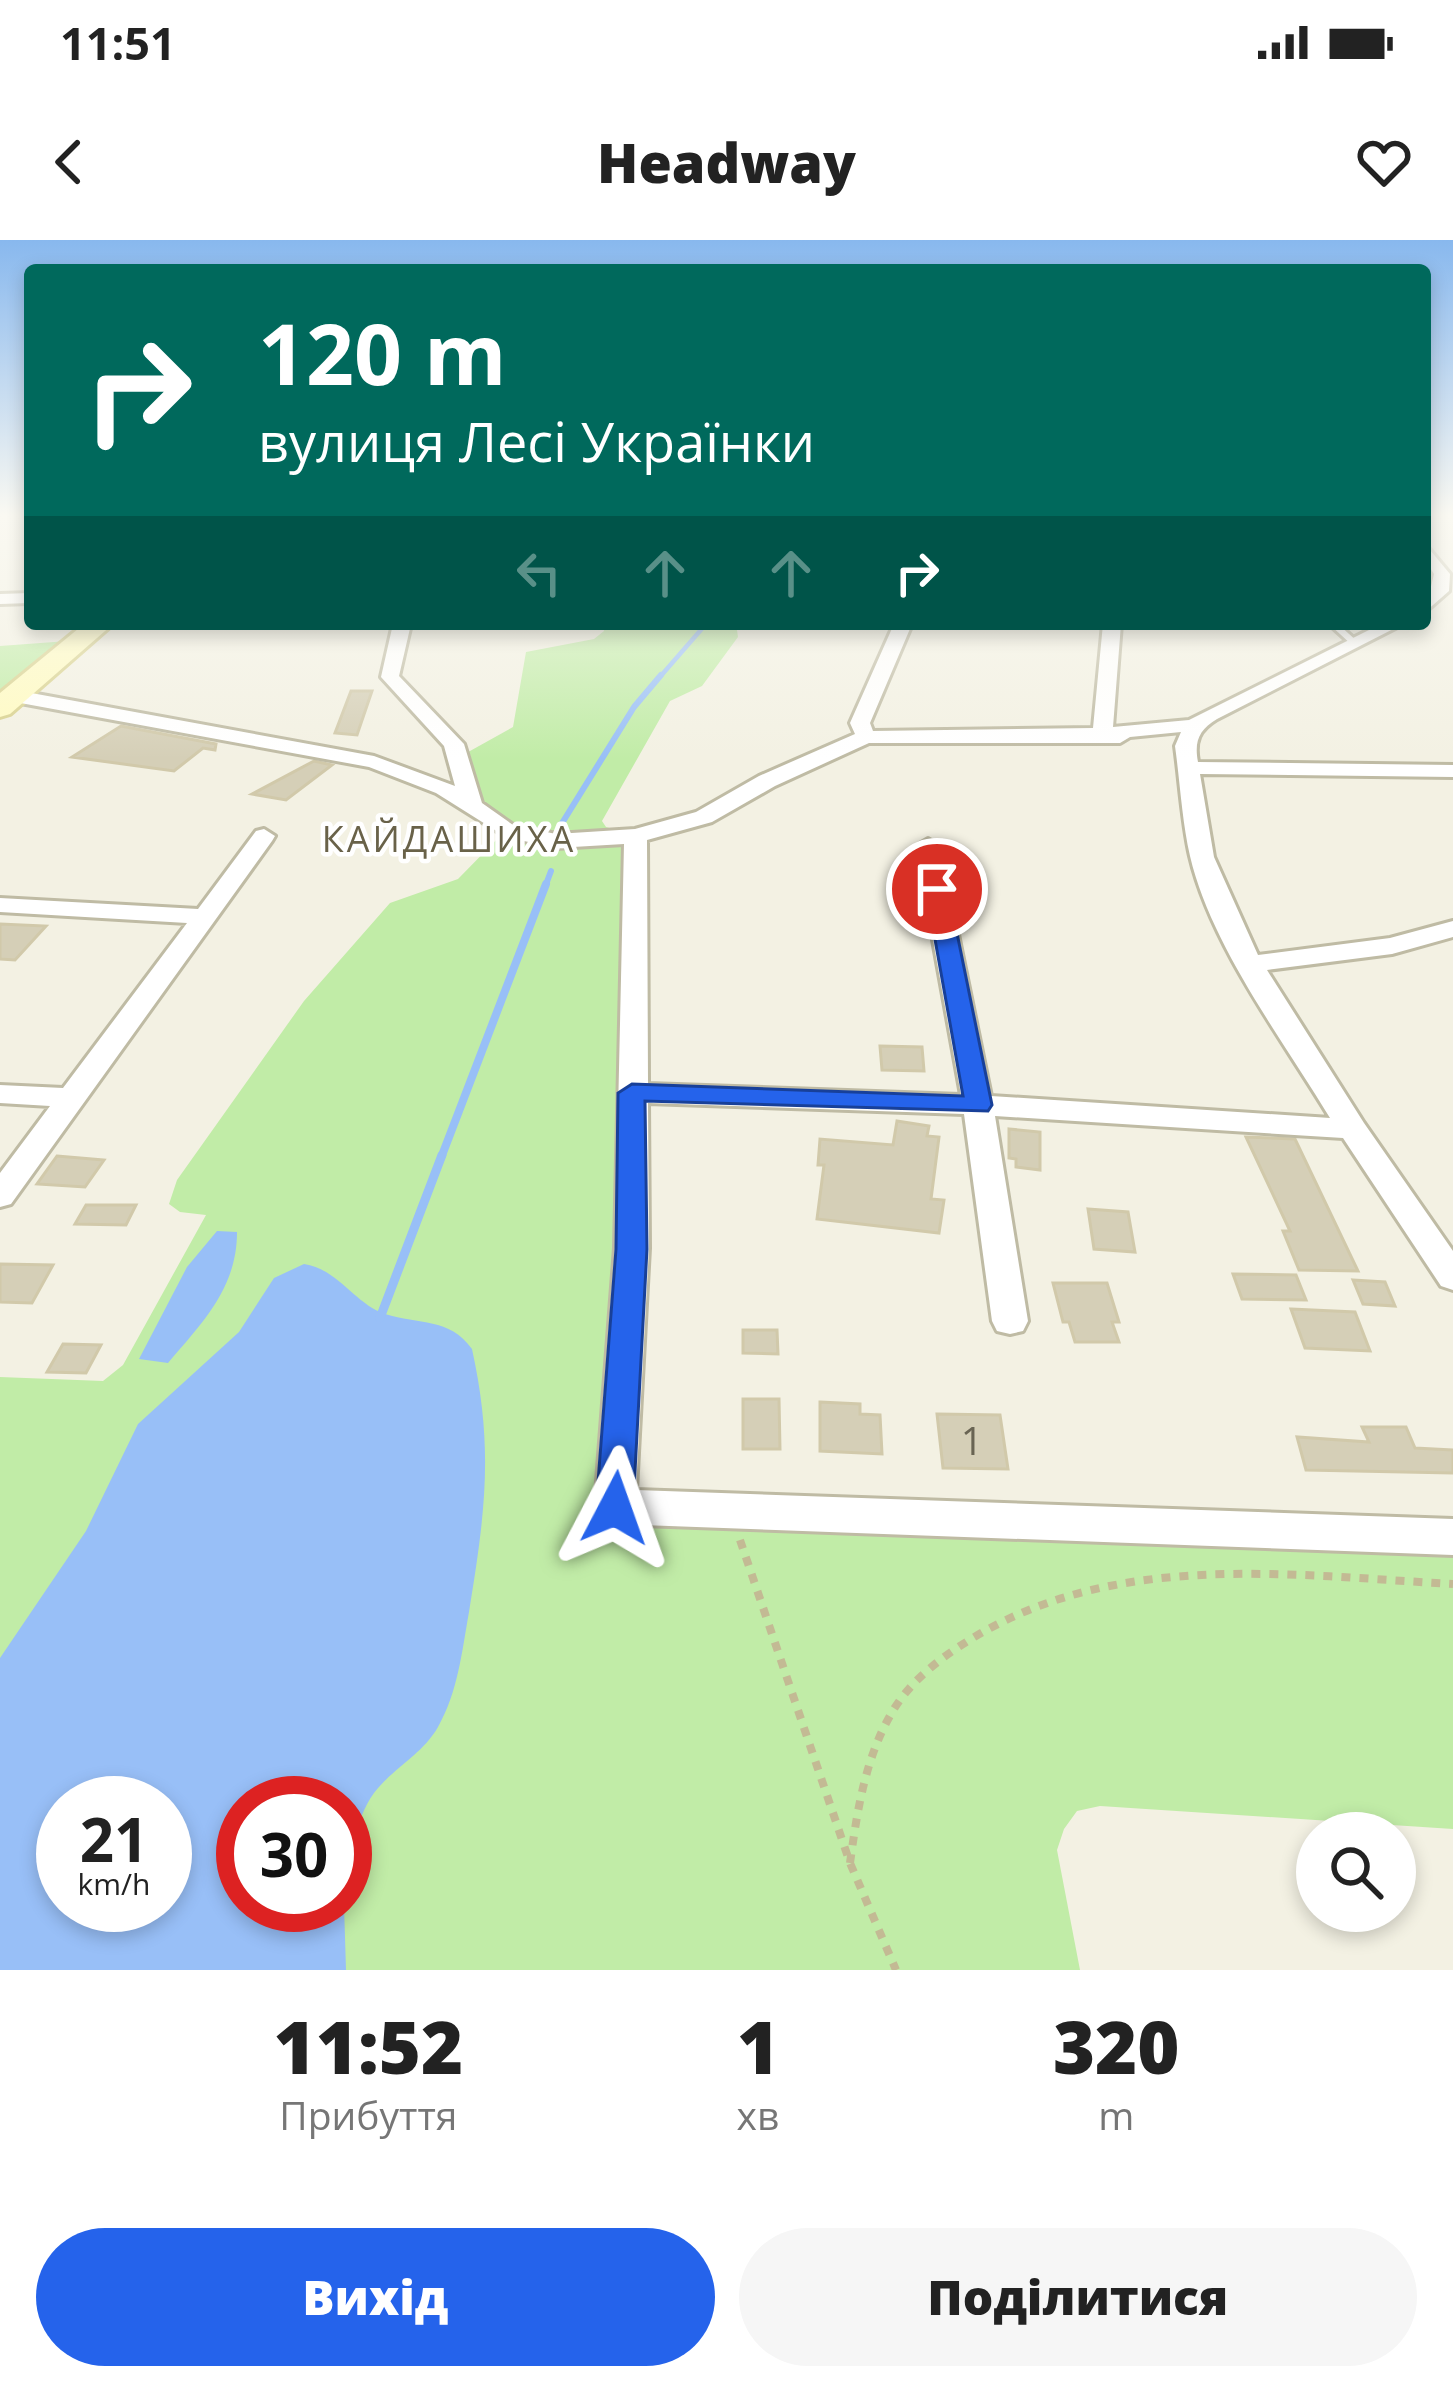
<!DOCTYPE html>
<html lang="uk">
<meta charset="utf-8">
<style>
:root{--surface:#fff;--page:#f6f6f6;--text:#222;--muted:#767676;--accent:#2563eb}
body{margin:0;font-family:"Open Sans",sans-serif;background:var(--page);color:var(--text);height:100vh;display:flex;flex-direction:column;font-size:45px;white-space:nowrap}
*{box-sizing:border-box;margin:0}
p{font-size:39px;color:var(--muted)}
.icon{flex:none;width:66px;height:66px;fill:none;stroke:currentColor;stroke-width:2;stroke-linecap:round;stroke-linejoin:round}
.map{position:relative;height:1730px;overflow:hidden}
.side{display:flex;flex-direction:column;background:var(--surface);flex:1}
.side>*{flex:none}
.top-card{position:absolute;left:24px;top:24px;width:1407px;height:366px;border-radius:12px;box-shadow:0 6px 18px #0003;background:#00695c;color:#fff;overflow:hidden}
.controls{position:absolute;left:1296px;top:1572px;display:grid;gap:24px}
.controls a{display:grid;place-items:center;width:120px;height:120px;border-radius:50%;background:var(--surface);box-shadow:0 6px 18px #0003;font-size:60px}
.speed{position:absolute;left:36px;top:1536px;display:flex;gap:24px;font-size:60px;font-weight:700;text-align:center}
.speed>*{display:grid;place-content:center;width:156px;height:156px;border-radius:50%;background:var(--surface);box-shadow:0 6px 18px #0003;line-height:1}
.speed small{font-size:30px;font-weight:400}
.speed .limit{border:18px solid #d22;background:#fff;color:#111}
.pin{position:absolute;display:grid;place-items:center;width:102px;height:102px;color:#fff;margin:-51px;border:6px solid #fff;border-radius:50%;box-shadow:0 3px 12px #0007}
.me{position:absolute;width:132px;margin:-66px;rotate:4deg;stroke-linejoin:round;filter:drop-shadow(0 0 9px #0008)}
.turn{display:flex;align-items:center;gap:42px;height:252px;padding:0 36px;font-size:54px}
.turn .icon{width:156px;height:156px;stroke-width:2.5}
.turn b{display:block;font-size:84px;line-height:102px}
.lanes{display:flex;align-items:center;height:114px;padding:0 36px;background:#0003;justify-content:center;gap:60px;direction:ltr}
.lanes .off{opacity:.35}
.eta{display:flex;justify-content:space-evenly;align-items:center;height:204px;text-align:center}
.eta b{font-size:72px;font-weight:800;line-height:84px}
.cta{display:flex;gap:24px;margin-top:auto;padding:24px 36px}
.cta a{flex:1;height:138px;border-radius:72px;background:var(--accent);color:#fff;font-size:48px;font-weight:800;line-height:138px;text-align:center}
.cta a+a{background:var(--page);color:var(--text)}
.status{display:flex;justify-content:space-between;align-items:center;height:84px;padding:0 60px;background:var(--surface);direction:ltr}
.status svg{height:33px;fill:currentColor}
header{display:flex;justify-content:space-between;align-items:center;height:156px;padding:0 36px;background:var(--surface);font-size:54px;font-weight:800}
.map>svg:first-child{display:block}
.green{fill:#c1eca7;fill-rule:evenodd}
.water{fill:#98bff7;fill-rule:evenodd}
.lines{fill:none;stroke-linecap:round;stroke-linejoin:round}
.stream-far3{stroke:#98bff7;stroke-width:4.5}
.stream-far2{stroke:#98bff7;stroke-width:6}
.stream-far1{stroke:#98bff7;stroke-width:8}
.stream{stroke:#98bff7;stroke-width:9}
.building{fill:#d5cfb7;stroke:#d1c9aa;stroke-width:3}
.lane-casing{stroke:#bfbba4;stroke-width:6}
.street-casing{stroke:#bfbba4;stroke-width:6}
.secondary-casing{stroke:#d8d18d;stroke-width:6}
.path{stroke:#c3ba94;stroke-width:8;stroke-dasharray:9 9;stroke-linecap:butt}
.lane{fill:#fff;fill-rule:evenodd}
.street{fill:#fff;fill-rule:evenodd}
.secondary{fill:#fffbc1;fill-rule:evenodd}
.route{fill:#2563eb;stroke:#184099;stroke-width:3}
.labels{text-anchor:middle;stroke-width:9;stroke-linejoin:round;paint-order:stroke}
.far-neighbourhood-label{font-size:36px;letter-spacing:3px;fill:#696249;stroke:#fff}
.near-number-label{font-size:39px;fill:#696453}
</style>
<div class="status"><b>11:51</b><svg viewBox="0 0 49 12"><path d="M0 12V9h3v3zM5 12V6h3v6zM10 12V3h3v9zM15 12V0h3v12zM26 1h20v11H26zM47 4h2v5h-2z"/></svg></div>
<header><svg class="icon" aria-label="back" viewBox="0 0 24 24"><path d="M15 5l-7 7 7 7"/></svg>Headway<svg class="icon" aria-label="heart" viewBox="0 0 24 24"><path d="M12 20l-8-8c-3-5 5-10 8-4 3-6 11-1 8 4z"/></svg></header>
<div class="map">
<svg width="1453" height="1730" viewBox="0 0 1453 1730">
<rect width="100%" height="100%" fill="#f3f1e3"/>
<path class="green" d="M 603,384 L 706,384 L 737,390 L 738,397 L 702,446 L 670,461 L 602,581 L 606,587 L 636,596 L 615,1267 L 1453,1297 L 1453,1589 L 1100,1566 L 1077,1571 L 1064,1589 L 1057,1610 L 1080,1730 L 0,1730 L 0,1137 L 103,1141 L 123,1125 L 206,975 L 180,972 L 169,964 L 177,940 L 304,761 L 390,663 L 458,639 L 505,591 L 483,578 L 461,516 L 513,487 L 526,412 L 594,399 L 604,391 ZM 63,1563 L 165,1563 L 165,1665 L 63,1665 ZM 243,1563 L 345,1563 L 345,1665 L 243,1665 Z
M 81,400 L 0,468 L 0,406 Z"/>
<path class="water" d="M 217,991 L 237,992 C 237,1048 203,1082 168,1123 L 139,1119 L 187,1027 Z
M 304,1024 C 338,1029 355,1064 385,1074 C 419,1085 449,1077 472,1109 C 494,1209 485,1273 469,1372 C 462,1411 458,1452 438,1487 C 422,1515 393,1528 374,1553 C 354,1580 348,1625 345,1658 L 345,1563 L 243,1563 L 243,1665 L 344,1665 L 346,1730 L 0,1730 L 0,1418 L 86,1291 L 138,1184 L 239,1092 L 274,1038 ZM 165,1563 L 165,1665 L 63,1665 L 63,1563 Z"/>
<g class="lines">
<path class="stream-far3" d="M 659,438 L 706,384"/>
<path class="stream-far2" d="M 559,588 L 634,467 L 661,435
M 545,647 L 551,631"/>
<path class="stream-far1" d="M 441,918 L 546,644"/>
<path class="stream" d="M 380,1078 L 442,915"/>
</g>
<path class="building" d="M 351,451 L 372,451 L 357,495 L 335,493 Z
M 121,486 L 216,504 L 215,510 L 203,508 L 174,531 L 72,517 Z
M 314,521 L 332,525 L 286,560 L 252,554 Z
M 0,684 L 46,686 L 15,720 L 0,719 Z
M 880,806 L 922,807 L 924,831 L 882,830 Z
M 897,881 L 929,886 L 927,896 L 939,897 L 931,959 L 944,960 L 939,993 L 817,979 L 824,925 L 818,925 L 820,899 L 893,905 Z
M 1009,889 L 1040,892 L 1040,930 L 1016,927 L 1016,919 L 1009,918 Z
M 1246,897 L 1295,899 L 1358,1031 L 1299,1030 L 1283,991 L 1290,991 Z
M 57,916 L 104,920 L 85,947 L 37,944 Z
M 86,965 L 136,965 L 126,985 L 75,984 Z
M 1088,969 L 1128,972 L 1135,1012 L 1094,1009 Z
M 0,1024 L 53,1025 L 32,1063 L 0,1062 Z
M 1233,1034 L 1296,1035 L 1306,1060 L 1242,1059 Z
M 1353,1040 L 1385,1042 L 1395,1066 L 1363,1064 Z
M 1053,1043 L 1107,1043 L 1119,1082 L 1112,1082 L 1119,1102 L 1075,1102 L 1069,1082 L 1063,1082 Z
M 1291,1069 L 1355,1072 L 1370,1111 L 1305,1108 Z
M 743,1090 L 777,1090 L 778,1114 L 743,1113 Z
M 63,1104 L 101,1105 L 86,1133 L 47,1132 Z
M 743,1159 L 779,1159 L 780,1209 L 743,1209 Z
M 820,1162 L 860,1164 L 860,1174 L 880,1175 L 882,1214 L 820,1211 Z
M 937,1174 L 1000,1175 L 1008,1229 L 943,1228 Z
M 1362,1187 L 1406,1187 L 1415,1208 L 1453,1210 L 1453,1233 L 1306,1230 L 1297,1197 L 1369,1202 Z"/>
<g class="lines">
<defs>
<path id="lane" d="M 1329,384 L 1338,384 L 1359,403 L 1352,405 Z"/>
<path id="street" d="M 1425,304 L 1450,334 L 1449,351 L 1425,372 L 1434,334 L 1425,320 Z
M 30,353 L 30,363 L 0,364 L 0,354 Z
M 393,384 L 411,384 L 399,436 L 464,504 L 482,563 L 513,585 L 556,594 L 635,589 L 696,572 L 759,536 L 855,494 L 850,483 L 894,384 L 912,384 L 870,483 L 873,491 L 1093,488 L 1103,384 L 1121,384 L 1113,487 L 1189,480 L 1381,384 L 1403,384 L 1217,479 C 1199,490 1194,501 1198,522 L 1453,525 L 1453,537 L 1200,534 L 1214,617 L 1258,715 L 1390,698 L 1453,681 L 1453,697 L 1392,714 L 1267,730 L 1364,883 L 1453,1011 L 1453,1050 L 1441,1046 L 1343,898 L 995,876 L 1028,1081 L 1023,1091 L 1010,1094 L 997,1091 L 992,1081 L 964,874 L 648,863 L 649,1008 L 636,1250 L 1453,1279 L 1453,1315 L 615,1284 L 601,1279 L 595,1267 L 615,1008 L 624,604 L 556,608 L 506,597 L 436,553 L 369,527 L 15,462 L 5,456 L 15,450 L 374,516 L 455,546 L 444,506 L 381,437 ZM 1181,492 L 1175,506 C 1180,542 1182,581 1190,616 C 1211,706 1283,800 1330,878 L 991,856 L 940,606 L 928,599 L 916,606 L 961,855 L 648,844 L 647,600 L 712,582 L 775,546 L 869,503 L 1120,503 L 1130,497 Z
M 264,589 L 275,596 L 272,601 L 11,964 L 0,967 L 0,933 L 50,866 L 0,863 L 0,845 L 63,848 L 187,683 L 0,672 L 0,658 L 198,669 L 256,591 Z"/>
<path id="secondary" d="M 84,384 L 113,384 L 10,474 L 0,477 L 0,453 Z"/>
</defs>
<use href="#lane" class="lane-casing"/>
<use href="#street" class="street-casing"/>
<use href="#secondary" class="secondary-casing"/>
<path class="path" d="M 740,1300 L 850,1623 L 896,1730
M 850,1623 C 857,1572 865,1519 891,1474 C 909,1442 940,1418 971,1399 C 1117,1310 1290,1335 1453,1344"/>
<use href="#lane" class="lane"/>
<use href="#street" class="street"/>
<use href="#secondary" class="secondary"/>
</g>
<linearGradient id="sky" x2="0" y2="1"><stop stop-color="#88b8ee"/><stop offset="0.53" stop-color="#faf9f2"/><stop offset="1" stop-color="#faf9f2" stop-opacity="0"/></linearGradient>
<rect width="1453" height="519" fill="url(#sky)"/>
<path class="route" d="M 937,643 L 948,649 L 992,865 L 988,871 L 645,861 L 647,1009 L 633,1268 L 628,1279 L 615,1283 L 602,1279 L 596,1268 L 616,1009 L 618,853 L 632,844 L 963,856 L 926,649 Z"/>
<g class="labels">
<g class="far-neighbourhood-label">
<text x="449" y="612">КАЙДАШИХА</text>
</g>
<g class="near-number-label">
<text x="972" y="1215">1</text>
</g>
</g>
</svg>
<div class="controls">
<a><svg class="icon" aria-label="search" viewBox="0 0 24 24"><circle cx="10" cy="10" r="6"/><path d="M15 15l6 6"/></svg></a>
</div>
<div class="speed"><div>21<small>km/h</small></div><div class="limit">30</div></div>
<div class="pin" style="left:937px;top:649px;background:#d93025"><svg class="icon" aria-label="arrive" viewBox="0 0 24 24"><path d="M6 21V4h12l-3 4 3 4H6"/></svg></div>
<svg class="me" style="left:615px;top:1268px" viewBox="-20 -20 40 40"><path d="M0-17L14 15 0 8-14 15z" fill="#2563eb" stroke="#fff" stroke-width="4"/></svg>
<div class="top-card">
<div class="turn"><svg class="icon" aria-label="right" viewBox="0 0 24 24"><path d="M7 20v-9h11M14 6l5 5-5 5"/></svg><div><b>120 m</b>вулиця Лесі Українки</div></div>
<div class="lanes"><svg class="icon off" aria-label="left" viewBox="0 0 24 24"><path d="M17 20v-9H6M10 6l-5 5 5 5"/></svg><svg class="icon off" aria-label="ahead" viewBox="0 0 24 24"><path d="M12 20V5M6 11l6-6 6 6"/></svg><svg class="icon off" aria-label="ahead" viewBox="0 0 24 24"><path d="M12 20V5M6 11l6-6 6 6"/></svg><svg class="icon" aria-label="right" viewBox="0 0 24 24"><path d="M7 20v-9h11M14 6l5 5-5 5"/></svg></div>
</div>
</div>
<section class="side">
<div class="eta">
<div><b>11:52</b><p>Прибуття</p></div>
<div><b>1</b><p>хв</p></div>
<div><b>320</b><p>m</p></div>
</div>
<div class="cta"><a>Вихід</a><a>Поділитися</a></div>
</section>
